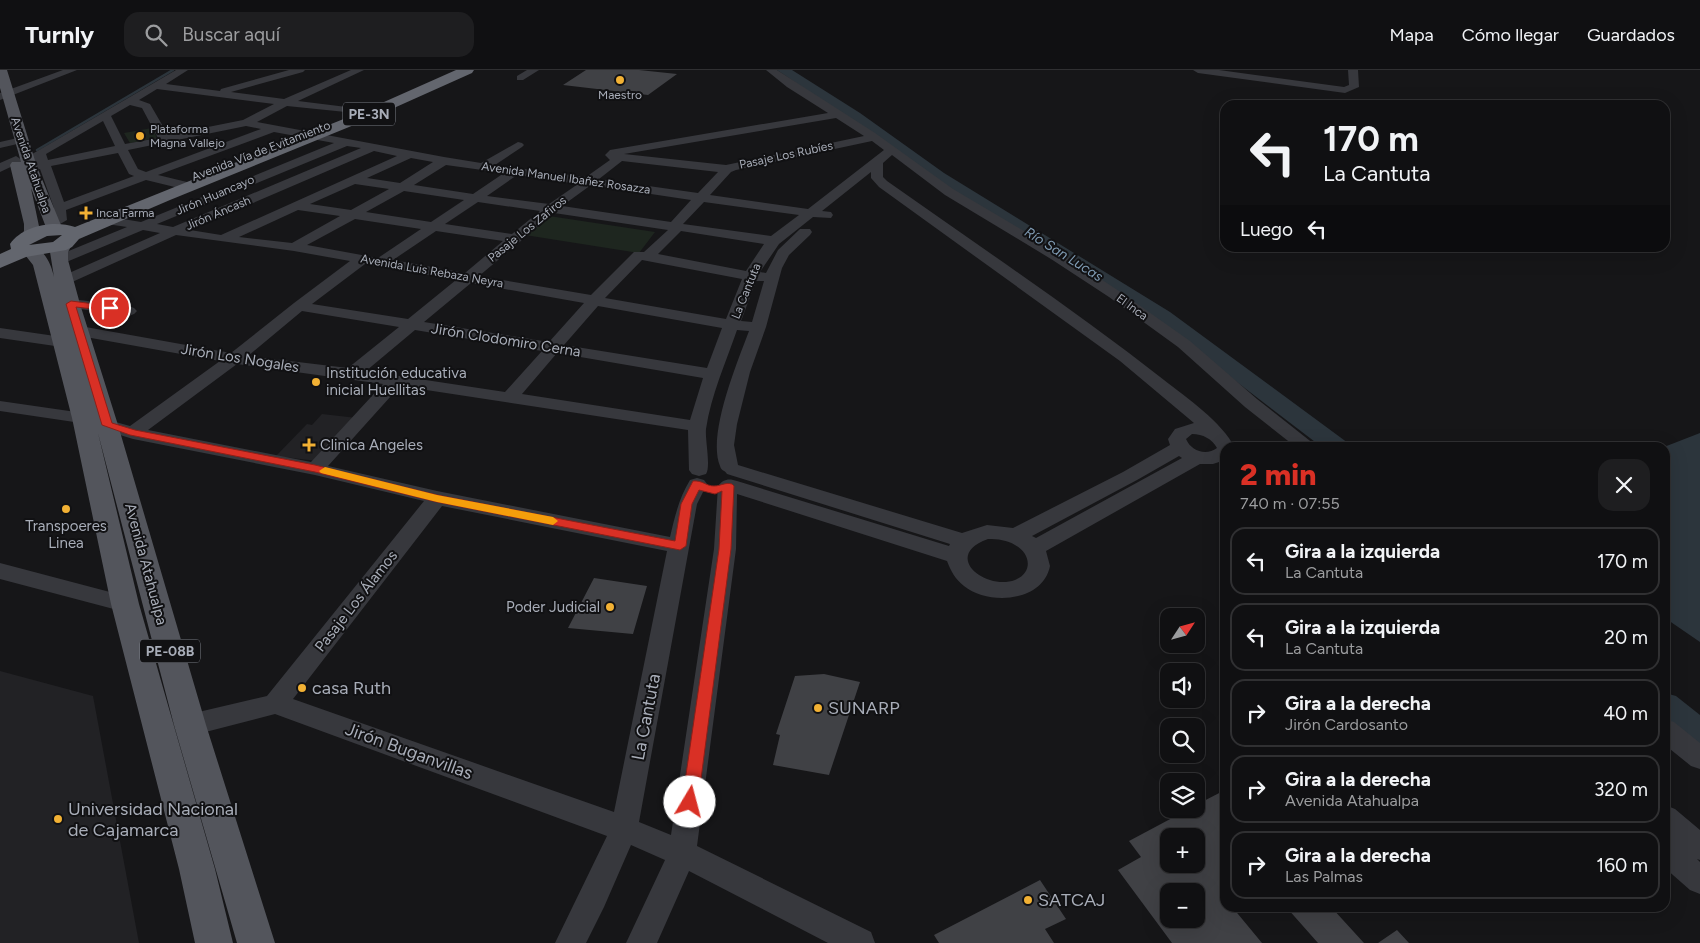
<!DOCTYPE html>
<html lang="es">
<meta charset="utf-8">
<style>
:root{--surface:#101012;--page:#1e1e20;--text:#f1f3f6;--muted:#9c9d9f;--line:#303032;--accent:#d93025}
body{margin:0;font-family:Figtree,sans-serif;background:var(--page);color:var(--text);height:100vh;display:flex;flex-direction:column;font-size:19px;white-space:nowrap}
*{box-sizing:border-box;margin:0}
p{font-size:16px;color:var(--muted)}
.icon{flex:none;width:28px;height:28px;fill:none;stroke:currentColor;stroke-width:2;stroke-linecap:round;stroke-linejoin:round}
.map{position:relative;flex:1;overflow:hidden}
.details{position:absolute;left:1220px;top:372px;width:450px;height:470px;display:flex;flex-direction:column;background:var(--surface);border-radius:15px;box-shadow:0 5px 20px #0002,0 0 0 1px var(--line)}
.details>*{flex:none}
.top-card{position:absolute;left:1220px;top:30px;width:450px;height:152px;border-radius:15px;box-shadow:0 5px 20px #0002,0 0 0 1px var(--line);background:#101012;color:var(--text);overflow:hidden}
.needle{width:32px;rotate:54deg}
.buttons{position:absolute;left:1160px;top:538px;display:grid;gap:10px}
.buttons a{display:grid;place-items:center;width:45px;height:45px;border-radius:10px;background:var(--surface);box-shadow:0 5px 20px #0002,0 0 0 1px var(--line);font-size:25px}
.pin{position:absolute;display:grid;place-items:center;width:42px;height:42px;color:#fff;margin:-21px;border:2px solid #fff;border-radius:50%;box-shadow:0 1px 5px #0007}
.me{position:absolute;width:55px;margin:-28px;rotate:8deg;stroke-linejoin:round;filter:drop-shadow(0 0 4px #0008)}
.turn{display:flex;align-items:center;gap:18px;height:105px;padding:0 20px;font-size:22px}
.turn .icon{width:65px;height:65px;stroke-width:2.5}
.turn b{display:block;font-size:35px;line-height:42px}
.then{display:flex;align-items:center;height:48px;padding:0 20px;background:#0003;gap:10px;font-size:19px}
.round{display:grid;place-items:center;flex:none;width:52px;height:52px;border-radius:15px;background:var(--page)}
.headline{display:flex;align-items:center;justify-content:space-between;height:85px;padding:0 20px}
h1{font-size:30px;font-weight:800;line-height:38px;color:var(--accent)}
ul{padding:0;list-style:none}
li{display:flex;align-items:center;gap:15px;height:68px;margin:0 10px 8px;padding:0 10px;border:2px solid var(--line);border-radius:15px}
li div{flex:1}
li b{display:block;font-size:19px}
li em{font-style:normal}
header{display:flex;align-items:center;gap:30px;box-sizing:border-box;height:70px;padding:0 25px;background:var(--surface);border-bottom:1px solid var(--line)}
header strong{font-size:24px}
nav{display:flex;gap:28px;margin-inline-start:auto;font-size:18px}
.search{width:350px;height:45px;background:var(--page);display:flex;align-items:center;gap:12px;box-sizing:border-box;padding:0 18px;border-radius:15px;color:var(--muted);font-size:19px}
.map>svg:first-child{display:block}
.built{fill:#222225}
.green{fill:#1e261f}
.water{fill:#2c353c}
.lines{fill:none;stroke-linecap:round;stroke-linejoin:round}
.stream{stroke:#2c353c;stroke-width:2.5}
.river{fill:#2c353c;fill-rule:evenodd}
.building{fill:#404145;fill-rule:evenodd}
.minor{fill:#37383d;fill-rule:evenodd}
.major{fill:#53555c;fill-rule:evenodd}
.highway{fill:#63666e;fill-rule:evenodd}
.route{fill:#d93025;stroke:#8d1f18}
.slow{fill:#f59e0b}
.poi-dot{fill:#f2b134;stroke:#111113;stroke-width:2}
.labels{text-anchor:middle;stroke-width:4;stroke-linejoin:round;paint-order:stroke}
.far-poi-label{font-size:12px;fill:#a8adb8;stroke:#111113;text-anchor:start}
.far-street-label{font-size:12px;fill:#a8adb8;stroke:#111113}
.shield{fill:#111113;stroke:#7b7e86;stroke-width:1}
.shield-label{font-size:14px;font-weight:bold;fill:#a8adb8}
.far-water-label{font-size:14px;font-style:italic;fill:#7f9bb3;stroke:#111113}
.street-label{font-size:15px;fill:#a8adb8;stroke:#111113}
.poi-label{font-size:15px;fill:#a8adb8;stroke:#111113;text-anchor:start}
.near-poi-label{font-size:18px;fill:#a8adb8;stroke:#111113;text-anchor:start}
.near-street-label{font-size:18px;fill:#a8adb8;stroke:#111113}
</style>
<header>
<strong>Turnly</strong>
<div class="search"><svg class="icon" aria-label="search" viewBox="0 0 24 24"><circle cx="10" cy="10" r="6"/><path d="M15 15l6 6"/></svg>Buscar aquí</div>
<nav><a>Mapa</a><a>Cómo llegar</a><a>Guardados</a></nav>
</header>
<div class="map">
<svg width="1700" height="873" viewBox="0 0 1700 873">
<rect width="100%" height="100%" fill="#161618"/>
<path class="built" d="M 322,344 L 357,348 L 317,391 L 276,386 L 307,354 L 312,355 Z
M 0,601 L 93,626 L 139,873 L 0,873 Z"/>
<path class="green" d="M 152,58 L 157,68 L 130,73 L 124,63 Z
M 549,146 L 655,162 L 639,183 L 525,165 Z"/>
<path class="water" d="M 1700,363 L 1700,572 L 1665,548 L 1664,377 Z"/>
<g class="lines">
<path class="stream" d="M 37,80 L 173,0"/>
<path class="river" d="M 777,0 L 792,0 L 860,43 L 944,103 L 1170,242 L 1348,373 L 1351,378 L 1323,378 L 1156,250 L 932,109 L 850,49 Z
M 1665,623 L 1676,626 L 1700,645 L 1700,678 L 1688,674 L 1665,655 Z"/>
</g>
<path class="building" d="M 586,0 L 639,0 L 677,4 L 648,25 L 563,15 Z
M 594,508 L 647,516 L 633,564 L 568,558 Z
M 824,604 L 860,612 L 829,705 L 773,695 L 780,665 L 776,664 L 795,606 Z
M 1225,720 L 1225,838 L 1233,838 L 1262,873 L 1172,873 L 1118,800 L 1141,787 L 1129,771 L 1189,739 L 1196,739 L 1196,735 ZM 1169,766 L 1196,766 L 1196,794 L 1169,794 ZM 1169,821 L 1196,821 L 1196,849 L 1169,849 Z
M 1040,810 L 1066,849 L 1045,859 L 1054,873 L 939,873 L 934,865 Z
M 1287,838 L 1332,838 L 1364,873 L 1318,873 Z
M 1397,860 L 1409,873 L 1378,873 Z"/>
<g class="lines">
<path class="minor" d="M 63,0 L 77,0 L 0,30 L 0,23 Z
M 176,0 L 188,0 L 166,14 L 220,21 L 221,19 L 289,0 L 305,0 L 303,2 L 231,22 L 284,29 L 351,0 L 364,0 L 298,31 L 371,40 L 375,41 L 376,43 L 375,45 L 287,36 L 257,52 L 444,87 L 481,93 L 518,72 L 522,73 L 524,75 L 522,77 L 495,95 L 586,107 L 610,90 L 605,85 L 610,80 L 828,43 L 787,17 L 766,0 L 777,0 L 875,63 L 953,119 L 1061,183 L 1119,221 L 1190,271 L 1257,329 L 1319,378 L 1297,378 L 1245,337 L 1178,277 L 1109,227 L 1051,189 L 945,125 L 892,85 L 883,93 L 883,107 L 887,111 C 980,177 1075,240 1164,310 C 1187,328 1222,352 1235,378 L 1225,378 L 1225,390 L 1213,394 L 1200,394 L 1046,481 L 1050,496 C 1043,532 989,536 964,516 C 955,509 951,501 947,491 L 737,424 L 736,479 L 697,776 L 871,862 L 875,873 L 828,873 L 689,801 L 657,873 L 626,873 L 665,790 L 631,775 L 604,837 L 586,873 L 555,873 L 607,766 L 275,644 L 190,666 L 181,663 L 177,655 L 181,647 L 190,644 L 267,626 L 424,431 L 315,405 L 133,369 L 81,353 L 0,341 L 0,331 L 83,343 L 130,356 L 220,291 L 80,266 L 74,264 L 72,261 L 74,258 L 80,256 L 231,283 L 294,233 L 350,191 L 294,181 L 176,165 L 70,213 L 60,213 L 58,210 L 60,207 L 160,163 L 143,160 L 64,193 L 54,193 L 52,190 L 54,187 L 127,157 L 100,153 L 98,150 L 100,147 L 105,146 L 141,152 L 334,73 L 274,62 L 158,105 L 191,113 L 193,116 L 191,119 L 187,120 L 146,110 L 66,140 L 67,150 L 60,154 L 53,150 L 54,138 L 40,99 L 30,101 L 17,94 L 0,102 L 0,93 L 16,86 L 22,90 ZM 157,19 L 274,34 L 243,50 L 168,65 L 150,34 L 139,30 ZM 130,35 L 142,38 L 158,68 L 125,74 L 111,46 ZM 836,48 L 864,66 L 726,95 L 624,84 ZM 103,51 L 115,76 L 48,90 L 46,84 ZM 246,56 L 261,59 L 146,102 L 138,99 L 128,80 ZM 872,71 L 884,80 L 808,139 L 710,125 L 731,102 L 736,100 ZM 347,76 L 361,78 L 173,157 L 157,154 ZM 374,81 L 397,86 L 221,165 L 190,160 ZM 118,83 L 129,104 L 134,106 L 64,132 L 51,96 ZM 411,88 L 433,92 L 400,113 L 367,108 ZM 622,91 L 718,102 L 698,123 L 599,109 ZM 446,95 L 504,103 L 473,124 L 414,115 ZM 871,102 L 871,108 L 879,117 L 1120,291 L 1194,353 L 1175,359 L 1168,369 L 1170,375 L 1123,402 L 1013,458 L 987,455 L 962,463 L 738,395 L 734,375 L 737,354 L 750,302 L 766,257 L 782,198 L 789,185 L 810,165 L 812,162 L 810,159 L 800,159 L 778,180 L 766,203 L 760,202 L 779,174 L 813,147 L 831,148 L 833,145 L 831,142 L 822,141 ZM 517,105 L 578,114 L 549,134 L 487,126 ZM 355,114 L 389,119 L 351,140 L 310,134 ZM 591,115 L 691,130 L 671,152 L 562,136 ZM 404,121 L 464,130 L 431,152 L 366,142 ZM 478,132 L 540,141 L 512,164 L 445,154 ZM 704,132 L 799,145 L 771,166 L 683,154 ZM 298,140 L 340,146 L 292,173 L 239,167 ZM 554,143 L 668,160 L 644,182 L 634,182 L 591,225 L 479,206 ZM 355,149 L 421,159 L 378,188 L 307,175 ZM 436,161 L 503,171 L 465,203 L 393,190 ZM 681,161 L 764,174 L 746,201 L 658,184 ZM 642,190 L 742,209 L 726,249 L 605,228 ZM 365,194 L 456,210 L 408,249 L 312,234 ZM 756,211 L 764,211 L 752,252 L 741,251 ZM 471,213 L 584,233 L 549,272 L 424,252 ZM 598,236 L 722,258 L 707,298 L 564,275 ZM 302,241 L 399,257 L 348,298 L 248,286 ZM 415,260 L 542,281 L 505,322 L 366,301 ZM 737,260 L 749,261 C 737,293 707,365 720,396 C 721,401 725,400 727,404 L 950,474 L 949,476 L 737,411 C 729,408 723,409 718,416 L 714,479 L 671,765 L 639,752 L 697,434 L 707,414 L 704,410 L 697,408 L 690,410 C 679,428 675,446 670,467 L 437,421 L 328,396 L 400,316 L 688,360 L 689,400 L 692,404 L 699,406 L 706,404 C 711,396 705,371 706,359 C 711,325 726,292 737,260 ZM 557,283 L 703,308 L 690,350 L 522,324 ZM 237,294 L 383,314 L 311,392 L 148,360 ZM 1192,364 C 1203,364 1212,369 1217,378 C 1206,386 1191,381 1186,369 ZM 1179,386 L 1182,388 L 1036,468 L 1032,466 L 1137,410 ZM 442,436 L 667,481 L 614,742 L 293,629 ZM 988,469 C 998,469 1007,470 1015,475 C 1030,483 1034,502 1015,510 C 986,521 941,486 988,469 Z
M 527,0 L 539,0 L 523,10 L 517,10 L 517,6 Z
M 1193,0 L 1219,0 L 1344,17 L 1349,15 L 1348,0 L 1358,0 L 1359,17 L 1345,23 L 1198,3 Z
M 22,67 L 26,68 L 28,70 L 26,72 L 0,78 L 0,72 Z
M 71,229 L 129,236 L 134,238 L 137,241 L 134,244 L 129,246 L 66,237 L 63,234 L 66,231 Z
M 0,258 L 62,267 L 68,269 L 70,272 L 68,275 L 62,277 L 0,268 Z
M 0,493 L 125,526 L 133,528 L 136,534 L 133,540 L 125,542 L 0,509 Z
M 1665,649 L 1674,652 L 1700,673 L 1700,699 L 1691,696 L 1665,675 Z
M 1665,735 L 1675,739 L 1700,760 L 1700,790 L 1697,789 L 1700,792 L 1700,824 L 1690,820 L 1665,798 L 1665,767 L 1669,768 L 1665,765 Z"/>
<path class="major" d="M 0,0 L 7,0 L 37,97 L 63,160 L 61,164 L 49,164 L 47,160 L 31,118 L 40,161 L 34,171 L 22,171 L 20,167 L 24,161 L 24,154 L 10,95 L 12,92 L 21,92 L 0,18 Z
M 64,168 L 70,169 L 73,173 L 68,182 L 68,190 L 80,234 L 118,355 L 206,655 L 275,873 L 237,873 L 174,655 L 98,363 L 139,534 L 215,799 L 233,873 L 195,873 L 179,799 L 111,534 L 72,348 L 33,195 L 22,181 L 25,177 C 42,173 51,193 54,207 L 50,182 L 58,169 Z"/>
<path class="highway" d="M 456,0 L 474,0 L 472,3 L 376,46 L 170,130 L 79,169 L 72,177 L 66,180 L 26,187 L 0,198 L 0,184 L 11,179 L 10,174 C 23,155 55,150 75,157 L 366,40 ZM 62,165 L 53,172 L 29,175 L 47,166 Z"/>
</g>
<path class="route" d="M 71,231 L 110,236 L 114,238 L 110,241 L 76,237 L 112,353 L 135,360 L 315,395 L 437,425 L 675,471 L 681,434 L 693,411 C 702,410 706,416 714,416 C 721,416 725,412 732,414 L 734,416 L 731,479 L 698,732 L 695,737 L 690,739 L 685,737 L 682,732 L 719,479 L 722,421 L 715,424 L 699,420 L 692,434 L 686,476 L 680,480 L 437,432 L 315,402 L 130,365 L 102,355 L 66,234 Z"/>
<path class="slow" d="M 325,397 L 437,425 L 553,447 L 558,451 L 553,455 L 437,432 L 321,403 L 319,401 Z"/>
<g class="poi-dot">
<circle cx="620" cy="10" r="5"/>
<circle cx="140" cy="66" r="5"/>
<path d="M83.5 135.5h5v5h5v5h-5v5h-5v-5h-5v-5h5z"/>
<circle cx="316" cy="312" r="5"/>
<path d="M306.5 367.5h5v5h5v5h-5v5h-5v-5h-5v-5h5z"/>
<circle cx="66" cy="439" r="5"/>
<circle cx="610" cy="537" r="5"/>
<circle cx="302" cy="618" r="5"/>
<circle cx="818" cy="638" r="5"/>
<circle cx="58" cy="749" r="5"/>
<circle cx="1028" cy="830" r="5"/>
</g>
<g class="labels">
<g class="far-poi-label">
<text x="620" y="29" text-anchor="middle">Maestro</text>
<text x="150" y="63">Plataforma<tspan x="150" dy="14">Magna Vallejo</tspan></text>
<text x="96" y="147">Inca Farma</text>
</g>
<g class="far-street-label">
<text transform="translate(261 81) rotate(-21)" y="4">Avenida Vía de Evitamiento</text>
<text transform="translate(786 85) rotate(-12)" y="4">Pasaje Los Rubíes</text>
<text transform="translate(31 95) rotate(71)" y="4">Avenida Atahualpa</text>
<text transform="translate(566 108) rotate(8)" y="4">Avenida Manuel Ibañez Rosazza</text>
<text transform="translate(215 125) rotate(-23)" y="4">Jirón Huancayo</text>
<text transform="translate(218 143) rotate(-23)" y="4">Jirón Áncash</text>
<text transform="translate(527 159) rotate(-39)" y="4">Pasaje Los Zafiros</text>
<text transform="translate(432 201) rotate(10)" y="4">Avenida Luis Rebaza Neyra</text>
<text transform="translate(746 221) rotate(-68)" y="4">La Cantuta</text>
<text transform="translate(1132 237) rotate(36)" y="4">El Inca</text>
</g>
<g class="shield">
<rect x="343" y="32.5" width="52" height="23" rx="4"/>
<rect x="140" y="569.5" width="60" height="23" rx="4"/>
</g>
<g class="shield-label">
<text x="369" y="49">PE-3N</text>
<text x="170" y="586">PE-08B</text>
</g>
<g class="far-water-label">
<text transform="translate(1064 184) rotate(32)" y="5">Río San Lucas</text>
</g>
<g class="street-label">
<text transform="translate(506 270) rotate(9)" y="5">Jirón Clodomiro Cerna</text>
<text transform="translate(240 288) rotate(9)" y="5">Jirón Los Nogales</text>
<text transform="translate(146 494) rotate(75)" y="5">Avenida Atahualpa</text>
<text transform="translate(356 531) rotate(-52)" y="5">Pasaje Los Álamos</text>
</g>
<g class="poi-label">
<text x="326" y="308">Institución educativa<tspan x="326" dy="17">inicial Huellitas</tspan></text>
<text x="320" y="380">Clinica Angeles</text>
<text x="66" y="461" text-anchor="middle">Transpoeres<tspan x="66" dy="17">Linea</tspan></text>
<text x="600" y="542" text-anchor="end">Poder Judicial</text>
</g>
<g class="near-poi-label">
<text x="312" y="624">casa Ruth</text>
<text x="828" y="644">SUNARP</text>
<text x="68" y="745">Universidad Nacional<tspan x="68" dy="21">de Cajamarca</tspan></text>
<text x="1038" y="836">SATCAJ</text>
</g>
<g class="near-street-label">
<text transform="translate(646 647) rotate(-79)" y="6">La Cantuta</text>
<text transform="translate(409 681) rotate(20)" y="6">Jirón Buganvillas</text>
</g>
</g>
</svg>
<div class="buttons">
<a><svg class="needle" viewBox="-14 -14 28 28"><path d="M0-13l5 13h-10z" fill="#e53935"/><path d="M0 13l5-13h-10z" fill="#9c9d9f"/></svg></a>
<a><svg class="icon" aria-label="sound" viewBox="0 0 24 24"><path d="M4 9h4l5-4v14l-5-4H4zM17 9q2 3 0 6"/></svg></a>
<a><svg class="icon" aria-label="search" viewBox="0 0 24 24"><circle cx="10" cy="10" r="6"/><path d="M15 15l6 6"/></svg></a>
<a><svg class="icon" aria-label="layers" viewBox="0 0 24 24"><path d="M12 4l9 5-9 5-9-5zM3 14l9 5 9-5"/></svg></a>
<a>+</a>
<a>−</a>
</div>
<div class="pin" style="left:110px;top:238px;background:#d93025"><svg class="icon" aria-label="arrive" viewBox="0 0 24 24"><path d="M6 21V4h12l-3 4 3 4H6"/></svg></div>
<svg class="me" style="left:690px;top:732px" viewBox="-20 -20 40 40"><circle r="19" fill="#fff"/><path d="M0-13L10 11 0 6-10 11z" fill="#d93025"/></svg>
<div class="top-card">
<div class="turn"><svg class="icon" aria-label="left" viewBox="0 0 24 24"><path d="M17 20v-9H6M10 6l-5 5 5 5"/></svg><div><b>170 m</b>La Cantuta</div></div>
<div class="then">Luego<svg class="icon" aria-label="left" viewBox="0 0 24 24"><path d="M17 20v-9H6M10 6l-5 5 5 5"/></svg></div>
</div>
<section class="details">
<div class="headline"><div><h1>2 min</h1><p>740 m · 07:55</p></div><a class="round"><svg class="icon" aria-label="close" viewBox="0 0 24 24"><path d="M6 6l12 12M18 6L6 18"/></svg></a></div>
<ul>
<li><svg class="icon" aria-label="left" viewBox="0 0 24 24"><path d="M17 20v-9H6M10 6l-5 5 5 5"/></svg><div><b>Gira a la izquierda</b><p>La Cantuta</p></div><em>170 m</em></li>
<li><svg class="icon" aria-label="left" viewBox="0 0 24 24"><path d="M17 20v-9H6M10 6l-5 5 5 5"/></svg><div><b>Gira a la izquierda</b><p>La Cantuta</p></div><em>20 m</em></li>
<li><svg class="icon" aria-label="right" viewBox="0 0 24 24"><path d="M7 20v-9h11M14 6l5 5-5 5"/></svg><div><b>Gira a la derecha</b><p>Jirón Cardosanto</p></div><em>40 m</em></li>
<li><svg class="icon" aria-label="right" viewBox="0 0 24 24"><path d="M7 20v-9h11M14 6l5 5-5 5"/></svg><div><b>Gira a la derecha</b><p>Avenida Atahualpa</p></div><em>320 m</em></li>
<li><svg class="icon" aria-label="right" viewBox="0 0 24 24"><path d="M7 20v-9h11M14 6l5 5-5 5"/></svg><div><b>Gira a la derecha</b><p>Las Palmas</p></div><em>160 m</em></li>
</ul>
</section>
</div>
